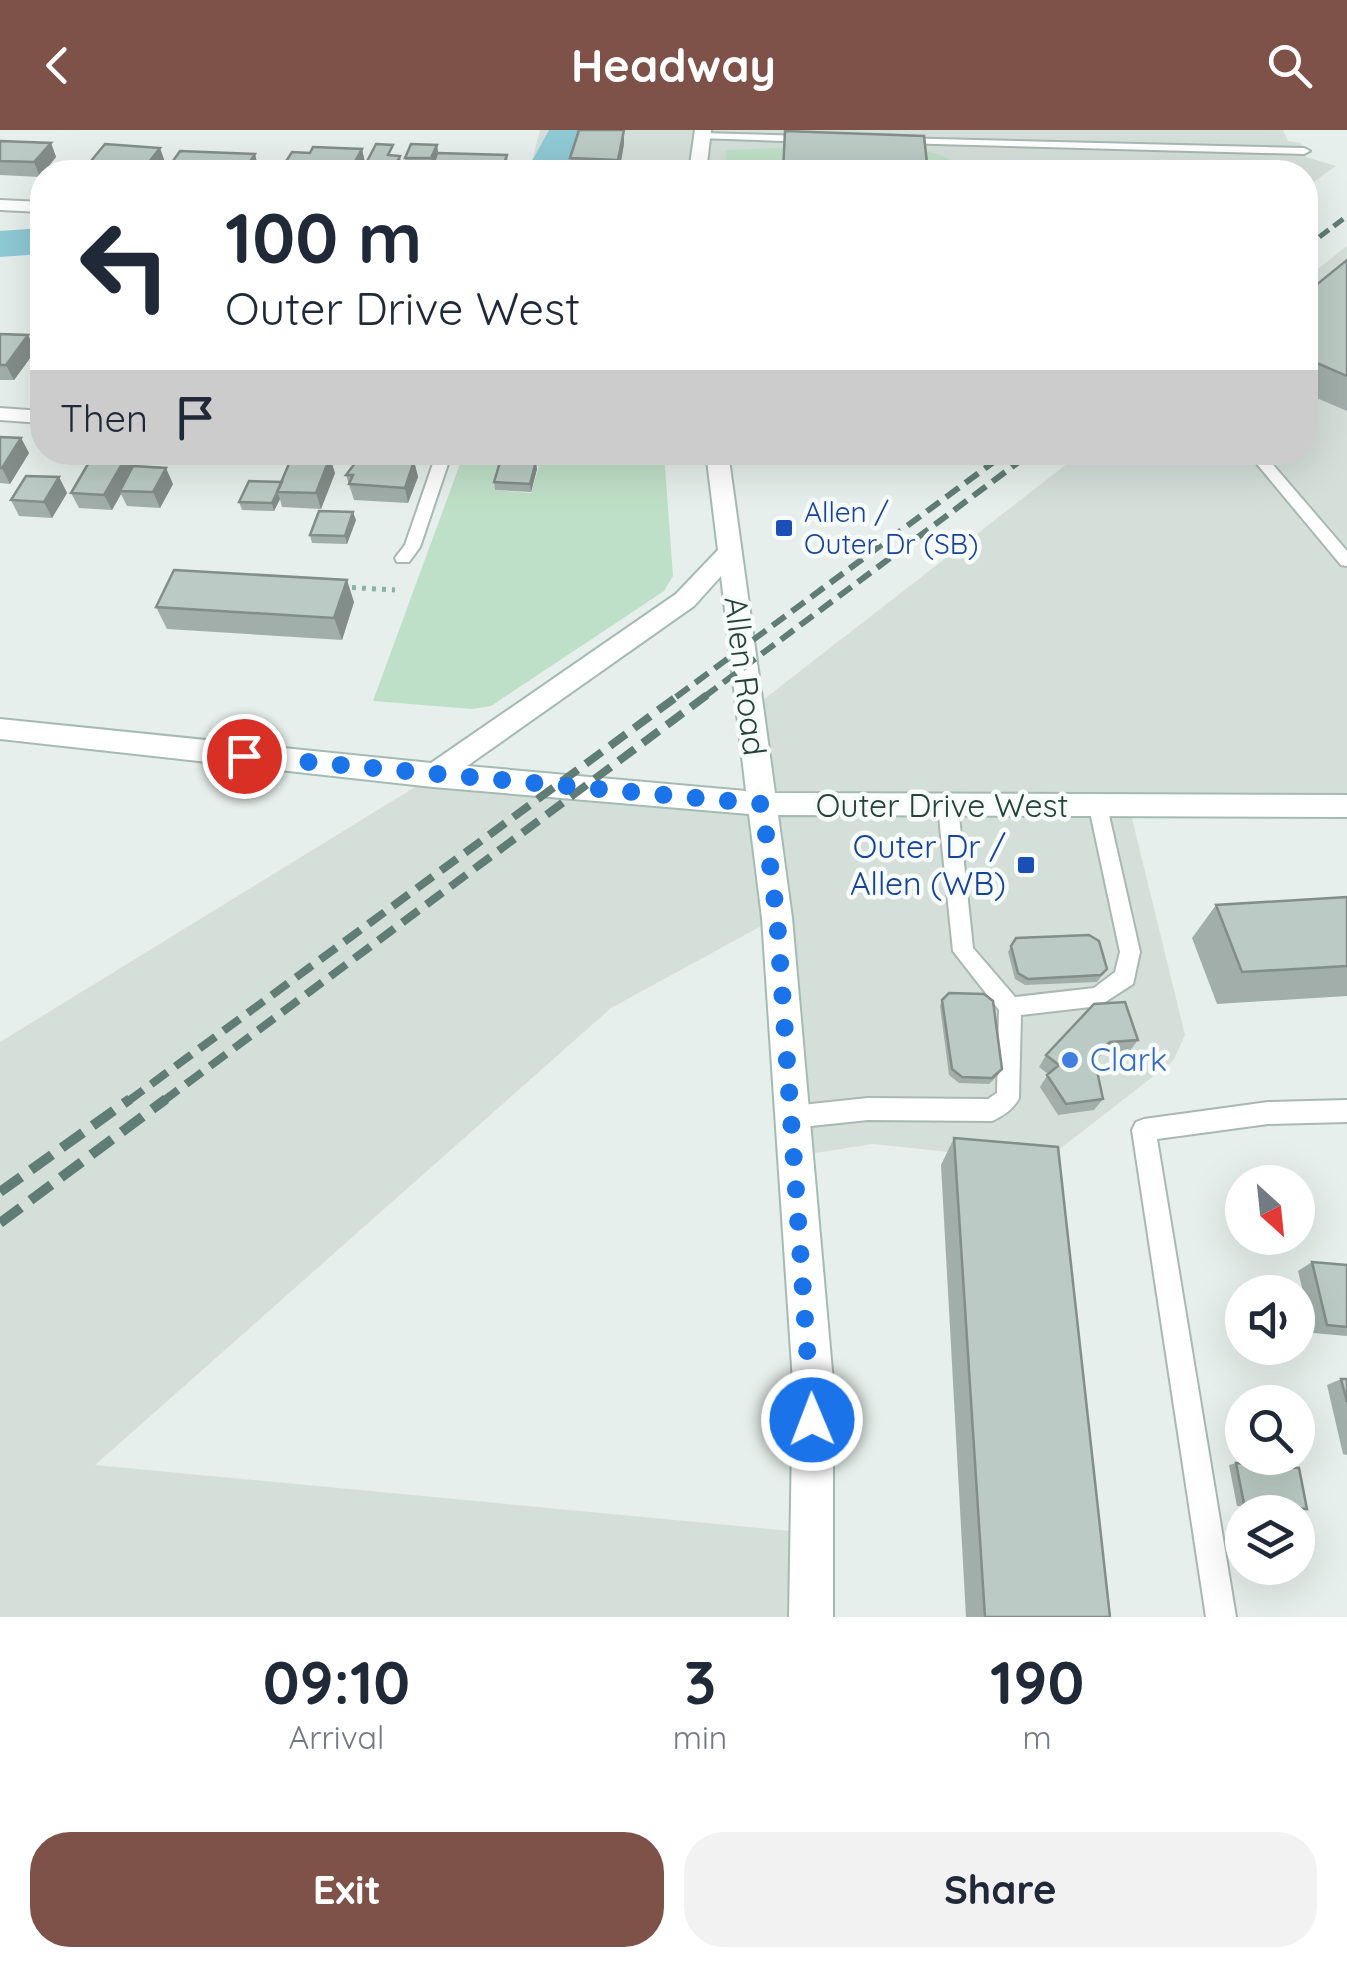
<!DOCTYPE html>
<style>
:root{--surface:#fff;--page:#f2f2f3;--text:#1f2937;--muted:#747a83;--accent:#7f5249}
body{margin:0;font-family:Quicksand,sans-serif;background:var(--page);color:var(--text);height:100vh;display:flex;flex-direction:column;font-size:38px;white-space:nowrap}
*{box-sizing:border-box;margin:0}
p{font-size:32px;color:var(--muted)}
.icon{flex:none;width:55px;height:55px;fill:none;stroke:currentColor;stroke-width:2;stroke-linecap:round;stroke-linejoin:round}
.map{position:relative;height:1487px;overflow:hidden}
.side{display:flex;flex-direction:column;background:var(--surface);flex:1}
.side>*{flex:none}
.hud{position:absolute;left:30px;top:30px;width:1288px;height:305px;border-radius:40px;box-shadow:0 10px 40px #0002;background:#fff;color:var(--text);overflow:hidden}
.needle{width:65px;rotate:153deg}
.tools{position:absolute;left:1225px;top:1035px;display:grid;gap:20px}
.tools a{display:grid;place-items:center;width:90px;height:90px;border-radius:50%;background:var(--surface);box-shadow:0 10px 40px #0002;font-size:50px}
.pin{position:absolute;display:grid;place-items:center;width:85px;height:85px;color:#fff;margin:-42px;border:5px solid #fff;border-radius:50%;box-shadow:0 2px 10px #0007}
.me{position:absolute;width:110px;margin:-55px;rotate:359deg;stroke-linejoin:round;filter:drop-shadow(0 0 8px #0008)}
.turn{display:flex;align-items:center;gap:35px;height:210px;padding:0 30px;font-size:45px}
.turn .icon{width:130px;height:130px;stroke-width:2.5}
.turn b{display:block;font-size:70px;line-height:85px}
.then{display:flex;align-items:center;height:95px;padding:0 30px;background:#0003;gap:20px;font-size:38px}
.eta{display:flex;justify-content:space-evenly;align-items:center;height:170px;text-align:center}
.eta b{font-size:60px;font-weight:700;line-height:70px}
.primary-button{display:flex;gap:20px;margin-top:auto;padding:20px 30px}
.primary-button a{flex:1;height:115px;border-radius:40px;background:var(--accent);color:#fff;font-size:40px;font-weight:700;line-height:115px;text-align:center}
.primary-button a+a{background:var(--page);color:var(--text)}
header{display:flex;justify-content:space-between;align-items:center;height:130px;padding:0 30px;background:var(--accent);color:#fff;font-size:45px;font-weight:700}
.map>svg:first-child{display:block}
.built{fill:#d4dfda}
.green{fill:#bfe0c8}
.lines{fill:none;stroke-linecap:round;stroke-linejoin:round}
.river{fill:#8ec9d4;fill-rule:evenodd}
.service-casing{stroke:#a8b8b2;stroke-width:4}
.minor-casing{stroke:#a8b8b2;stroke-width:4}
.secondary-casing{stroke:#a4bbb3;stroke-width:4}
.path{stroke:#86b3a5;stroke-width:5;stroke-dasharray:4 6;stroke-linecap:butt}
.service{fill:#fff;fill-rule:evenodd}
.minor{fill:#fff;fill-rule:evenodd}
.secondary{fill:#fff;fill-rule:evenodd}
.rail-far3{stroke:#5f7d75;stroke-width:5;stroke-dasharray:12 6;stroke-linecap:butt}
.rail-far2{stroke:#5f7d75;stroke-width:6;stroke-dasharray:16 8;stroke-linecap:butt}
.rail-far1{stroke:#5f7d75;stroke-width:8;stroke-dasharray:20 10;stroke-linecap:butt}
.rail{stroke:#5f7d75;stroke-width:10;stroke-dasharray:26 12;stroke-linecap:butt}
.wall{fill:#a1aea9}
.shaded-wall{fill:#838d89}
.building{fill:#bbcac4;stroke:#838d89;stroke-width:2.5}
.route{stroke:#1a73e8;stroke-width:18;stroke-dasharray:0 32.4}
.transit-dot{fill:#1a4fb4;stroke:#f7fbf9;stroke-width:4}
.shop-dot{fill:#3f7fe0;stroke:#f7fbf9;stroke-width:4}
.labels{text-anchor:middle;stroke-width:9;stroke-linejoin:round;paint-order:stroke}
.far-transit-label{font-size:28px;fill:#164399;stroke:#f7fbf9;text-anchor:start}
.street-label{font-size:32px;fill:#24423a;stroke:#f7fbf9}
.transit-label{font-size:32px;fill:#164399;stroke:#f7fbf9;text-anchor:end}
.shop-label{font-size:32px;fill:#366cbe;stroke:#f7fbf9;text-anchor:start}
</style>
<header><svg class="icon" aria-label="back" viewBox="0 0 24 24"><path d="M15 5l-7 7 7 7"/></svg>Headway<svg class="icon" aria-label="search" viewBox="0 0 24 24"><circle cx="10" cy="10" r="6"/><path d="M15 15l6 6"/></svg></header>
<div class="map">
<svg width="1347" height="1487" viewBox="0 0 1347 1487">
<rect width="100%" height="100%" fill="#e6efeb"/>
<path class="built" d="M 540,0 L 1283,0 L 1288,11 L 1301,13 L 1306,27 L 1336,36 L 1305,58 L 1305,42 L 529,42 Z
M 1347,116 L 1347,676 L 1129,676 L 1185,905 L 1173,931 L 1043,1032 L 873,1014 L 795,1026 L 776,788 L 611,878 L 95,1335 L 812,1403 L 811,1487 L 0,1487 L 0,912 L 433,646 L 761,674 L 750,580 L 1081,323 L 1305,322 L 1305,149 Z"/>
<path class="green" d="M 847,15 C 890,17 935,13 969,42 L 726,42 L 726,20 Z
M 464,323 L 508,323 L 510,330 L 500,340 L 494,360 L 531,363 L 539,336 L 534,335 L 541,323 L 664,323 L 673,446 L 664,461 L 491,576 L 472,579 L 373,571 Z"/>
<g class="lines">
<path class="river" d="M 549,0 L 589,0 L 566,42 L 526,42 Z
M 42,98 L 42,124 L 0,127 L 0,101 Z"/>
<defs>
<path id="service" d="M 702,3 L 810,6 L 816,9 L 810,12 L 698,8 L 696,6 Z
M 895,8 L 1304,18 L 1310,21 L 1304,24 L 899,13 L 893,10 Z
M 437,322 L 452,322 L 420,417 L 409,432 L 397,432 L 395,428 L 405,415 Z
M 1247,322 L 1262,322 L 1347,421 L 1347,436 L 1341,435 Z
M 948,669 L 958,677 L 973,818 L 1015,867 L 1094,858 L 1115,842 L 1120,822 L 1089,677 L 1099,669 L 1106,672 L 1140,822 L 1133,854 L 1099,876 L 1021,885 L 1019,968 C 1014,979 1003,986 992,991 L 868,990 L 792,998 L 784,995 L 781,987 L 784,979 L 792,976 L 868,968 L 988,969 L 997,963 L 999,880 L 953,821 L 938,677 Z
M 1347,970 L 1347,992 L 1268,994 L 1157,1009 L 1236,1487 L 1206,1487 L 1132,1000 L 1136,992 L 1144,989 L 1268,972 Z"/>
<path id="minor" d="M 0,70 L 42,72 L 42,82 L 0,80 Z
M 0,278 L 42,281 L 42,293 L 0,290 Z"/>
<path id="secondary" d="M 695,0 L 711,0 L 706,42 L 689,42 Z
M 706,322 L 728,322 L 775,663 L 1347,665 L 1347,687 L 778,685 L 792,788 L 833,1252 L 833,1487 L 789,1487 L 793,1252 L 762,788 L 749,684 L 433,657 L 0,609 L 0,589 L 431,633 L 676,464 L 718,420 ZM 721,446 L 746,661 L 467,636 L 694,476 Z"/>
</defs>
<use href="#service" class="service-casing"/>
<use href="#minor" class="minor-casing"/>
<use href="#secondary" class="secondary-casing"/>
<path class="path" d="M 342,457 L 395,460"/>
<use href="#service" class="service"/>
<use href="#minor" class="minor"/>
<use href="#secondary" class="secondary"/>
<path class="rail-far3" d="M 1305,118 L 1347,86"/>
<path class="rail-far2" d="M 676,567 L 1007,322
M 704,567 L 1032,322"/>
<path class="rail-far1" d="M 127,972 L 679,565
M 162,972 L 707,565"/>
<path class="rail" d="M 0,1062 L 130,969
M 0,1093 L 166,969"/>
</g>
<path class="wall" d="M 0,11 L 51,13 L 56,27 L 40,47 L 0,45 Z
M 624,14 L 619,42 L 571,42 L 570,28 Z
M 437,15 L 438,22 L 432,36 L 407,35 L 405,28 Z
M 362,19 L 365,33 L 360,42 L 285,42 L 283,36 L 310,23 Z
M 507,25 L 507,42 L 432,42 L 432,38 Z
M 91,31 L 165,32 L 157,42 L 95,42 Z
M 168,38 L 259,39 L 256,42 L 170,42 Z
M 1347,130 L 1347,281 L 1305,263 L 1305,164 Z
M 0,204 L 36,220 L 14,250 L 0,250 Z
M 42,222 L 42,253 L 40,253 L 32,237 Z
M 0,307 L 21,308 L 29,323 L 10,354 L 0,353 Z
M 95,322 L 130,322 L 136,336 L 173,354 L 160,378 L 127,376 L 121,364 L 112,380 L 79,378 L 71,363 Z
M 414,331 L 418,347 L 408,373 L 354,370 L 346,345 Z
M 537,339 L 531,362 L 495,360 L 494,352 Z
M 335,343 L 321,379 L 282,377 L 280,369 L 274,381 L 242,380 L 239,372 L 282,352 Z
M 59,347 L 67,363 L 52,388 L 19,386 L 11,370 Z
M 356,390 L 347,414 L 312,413 L 310,405 Z
M 354,472 L 342,510 L 167,499 L 156,477 Z
M 1347,767 L 1347,866 L 1217,874 L 1192,808 L 1216,775 Z
M 1011,816 L 1107,839 L 1097,852 L 1025,855 L 1015,849 L 1008,822 Z
M 942,870 L 1002,939 L 998,945 L 989,954 L 959,953 L 949,945 L 940,876 Z
M 1094,874 L 1138,910 L 1129,922 L 1102,924 L 1094,931 L 1103,969 L 1094,980 L 1058,985 L 1040,957 L 1048,944 L 1039,937 L 1046,925 Z
M 954,1008 L 1110,1487 L 966,1487 L 941,1035 Z
M 1312,1132 L 1347,1135 L 1347,1206 L 1313,1203 L 1298,1141 Z
M 1341,1249 L 1347,1249 L 1347,1325 L 1343,1324 L 1327,1255 Z
M 1236,1333 L 1307,1379 L 1299,1381 L 1237,1376 L 1229,1335 Z"/>
<path class="shaded-wall" d="M 624,0 L 624,14 L 619,42 L 618,30 Z
M 51,13 L 56,27 L 40,47 L 34,32 Z
M 437,15 L 438,22 L 432,36 L 431,28 Z
M 160,18 L 165,32 L 157,42 L 147,42 L 145,37 Z
M 362,19 L 365,33 L 360,42 L 349,42 Z
M 255,24 L 259,39 L 256,42 L 245,42 L 244,41 Z
M 507,25 L 508,40 L 507,42 L 502,42 Z
M 400,26 L 402,40 L 401,42 L 392,42 Z
M 28,205 L 36,220 L 14,250 L 6,235 Z
M 21,308 L 29,323 L 10,354 L 2,338 Z
M 129,322 L 136,337 L 120,361 L 121,364 L 112,380 L 104,365 Z
M 330,327 L 335,343 L 321,379 L 316,363 Z
M 414,331 L 418,347 L 408,373 L 405,358 Z
M 536,331 L 537,339 L 531,362 L 530,354 Z
M 166,338 L 173,354 L 160,378 L 153,362 Z
M 59,347 L 67,363 L 52,388 L 44,372 Z
M 277,362 L 280,369 L 274,381 L 272,373 Z
M 353,382 L 356,390 L 347,414 L 345,406 Z
M 347,450 L 354,472 L 342,510 L 334,488 Z
M 1110,912 L 1102,924 L 1086,939 L 1094,927 Z"/>
<path class="building" d="M 579,0 L 624,0 L 618,30 L 570,28 Z
M 785,1 L 924,6 L 928,42 L 783,42 Z
M 0,11 L 51,13 L 34,32 L 0,31 Z
M 105,14 L 160,18 L 145,37 L 91,31 Z
M 376,14 L 393,15 L 388,25 L 400,26 L 392,42 L 362,41 Z
M 411,14 L 437,15 L 431,28 L 405,28 Z
M 313,17 L 362,19 L 349,42 L 310,42 L 312,40 L 283,36 L 292,22 L 310,23 Z
M 180,21 L 255,24 L 244,41 L 168,38 Z
M 437,23 L 507,25 L 502,40 L 480,39 L 479,42 L 469,42 L 432,38 Z
M 1347,130 L 1347,246 L 1305,228 L 1305,164 Z
M 0,204 L 28,205 L 6,235 L 0,235 Z
M 42,222 L 42,238 L 32,237 Z
M 0,307 L 21,308 L 2,338 L 0,338 Z
M 95,322 L 129,322 L 104,365 L 71,363 Z
M 330,327 L 316,363 L 277,362 L 291,329 Z
M 359,328 L 414,331 L 405,358 L 349,354 L 353,345 L 346,345 Z
M 501,329 L 536,331 L 530,354 L 494,352 Z
M 133,336 L 166,338 L 153,362 L 120,361 Z
M 26,346 L 59,347 L 44,372 L 11,370 Z
M 249,351 L 282,352 L 272,373 L 239,372 Z
M 319,381 L 353,382 L 345,406 L 310,405 Z
M 174,440 L 347,450 L 334,488 L 156,477 Z
M 1347,767 L 1347,836 L 1242,842 L 1216,775 Z
M 1089,805 L 1099,811 L 1107,839 L 1101,845 L 1028,849 L 1018,843 L 1011,816 L 1016,808 Z
M 949,863 L 984,864 L 993,871 L 1002,939 L 992,948 L 962,947 L 952,939 L 942,870 Z
M 1125,872 L 1138,910 L 1110,912 L 1094,927 L 1103,969 L 1066,974 L 1047,945 L 1059,935 L 1046,925 L 1094,874 Z
M 954,1008 L 1058,1017 L 1110,1487 L 985,1487 Z
M 1312,1132 L 1347,1135 L 1347,1197 L 1327,1195 Z
M 1341,1249 L 1347,1249 L 1347,1272 Z
M 1236,1333 L 1299,1338 L 1307,1379 L 1244,1374 Z"/>
<g class="lines">
<path class="route" d="M 244,626 L 762,674 L 777,788 L 812,1290"/>
</g>
<g class="transit-dot">
<rect x="774" y="388" width="20" height="20" rx="5"/>
<rect x="1016" y="725" width="20" height="20" rx="5"/>
</g>
<circle class="shop-dot" cx="1070" cy="930" r="10"/>
<g class="labels">
<g class="far-transit-label">
<text x="804" y="392">Allen /<tspan x="804" dy="32">Outer Dr (SB)</tspan></text>
</g>
<g class="street-label">
<text transform="translate(745 546) rotate(83)" y="11">Allen Road</text>
<text x="942" y="687">Outer Drive West</text>
</g>
<g class="transit-label">
<text x="1006" y="728">Outer Dr /<tspan x="1006" dy="37">Allen (WB)</tspan></text>
</g>
<g class="shop-label">
<text x="1090" y="941">Clark</text>
</g>
</g>
</svg>
<div class="tools">
<a><svg class="needle" viewBox="-14 -14 28 28"><path d="M0-13l5 13h-10z" fill="#e53935"/><path d="M0 13l5-13h-10z" fill="#747a83"/></svg></a>
<a><svg class="icon" aria-label="sound" viewBox="0 0 24 24"><path d="M4 9h4l5-4v14l-5-4H4zM17 9q2 3 0 6"/></svg></a>
<a><svg class="icon" aria-label="search" viewBox="0 0 24 24"><circle cx="10" cy="10" r="6"/><path d="M15 15l6 6"/></svg></a>
<a><svg class="icon" aria-label="layers" viewBox="0 0 24 24"><path d="M12 4l9 5-9 5-9-5zM3 14l9 5 9-5"/></svg></a>
</div>
<div class="pin" style="left:244px;top:626px;background:#d93025"><svg class="icon" aria-label="arrive" viewBox="0 0 24 24"><path d="M6 21V4h12l-3 4 3 4H6"/></svg></div>
<svg class="me" style="left:812px;top:1290px" viewBox="-20 -20 40 40"><circle r="17" fill="#1a73e8" stroke="#fff" stroke-width="3"/><path d="M0-11L8 9 0 5-8 9z" fill="#fff"/></svg>
<div class="hud">
<div class="turn"><svg class="icon" aria-label="left" viewBox="0 0 24 24"><path d="M17 20v-9H6M10 6l-5 5 5 5"/></svg><div><b>100 m</b>Outer Drive West</div></div>
<div class="then">Then<svg class="icon" aria-label="arrive" viewBox="0 0 24 24"><path d="M6 21V4h12l-3 4 3 4H6"/></svg></div>
</div>
</div>
<section class="side">
<div class="eta">
<div><b>09:10</b><p>Arrival</p></div>
<div><b>3</b><p>min</p></div>
<div><b>190</b><p>m</p></div>
</div>
<div class="primary-button"><a>Exit</a><a>Share</a></div>
</section>
